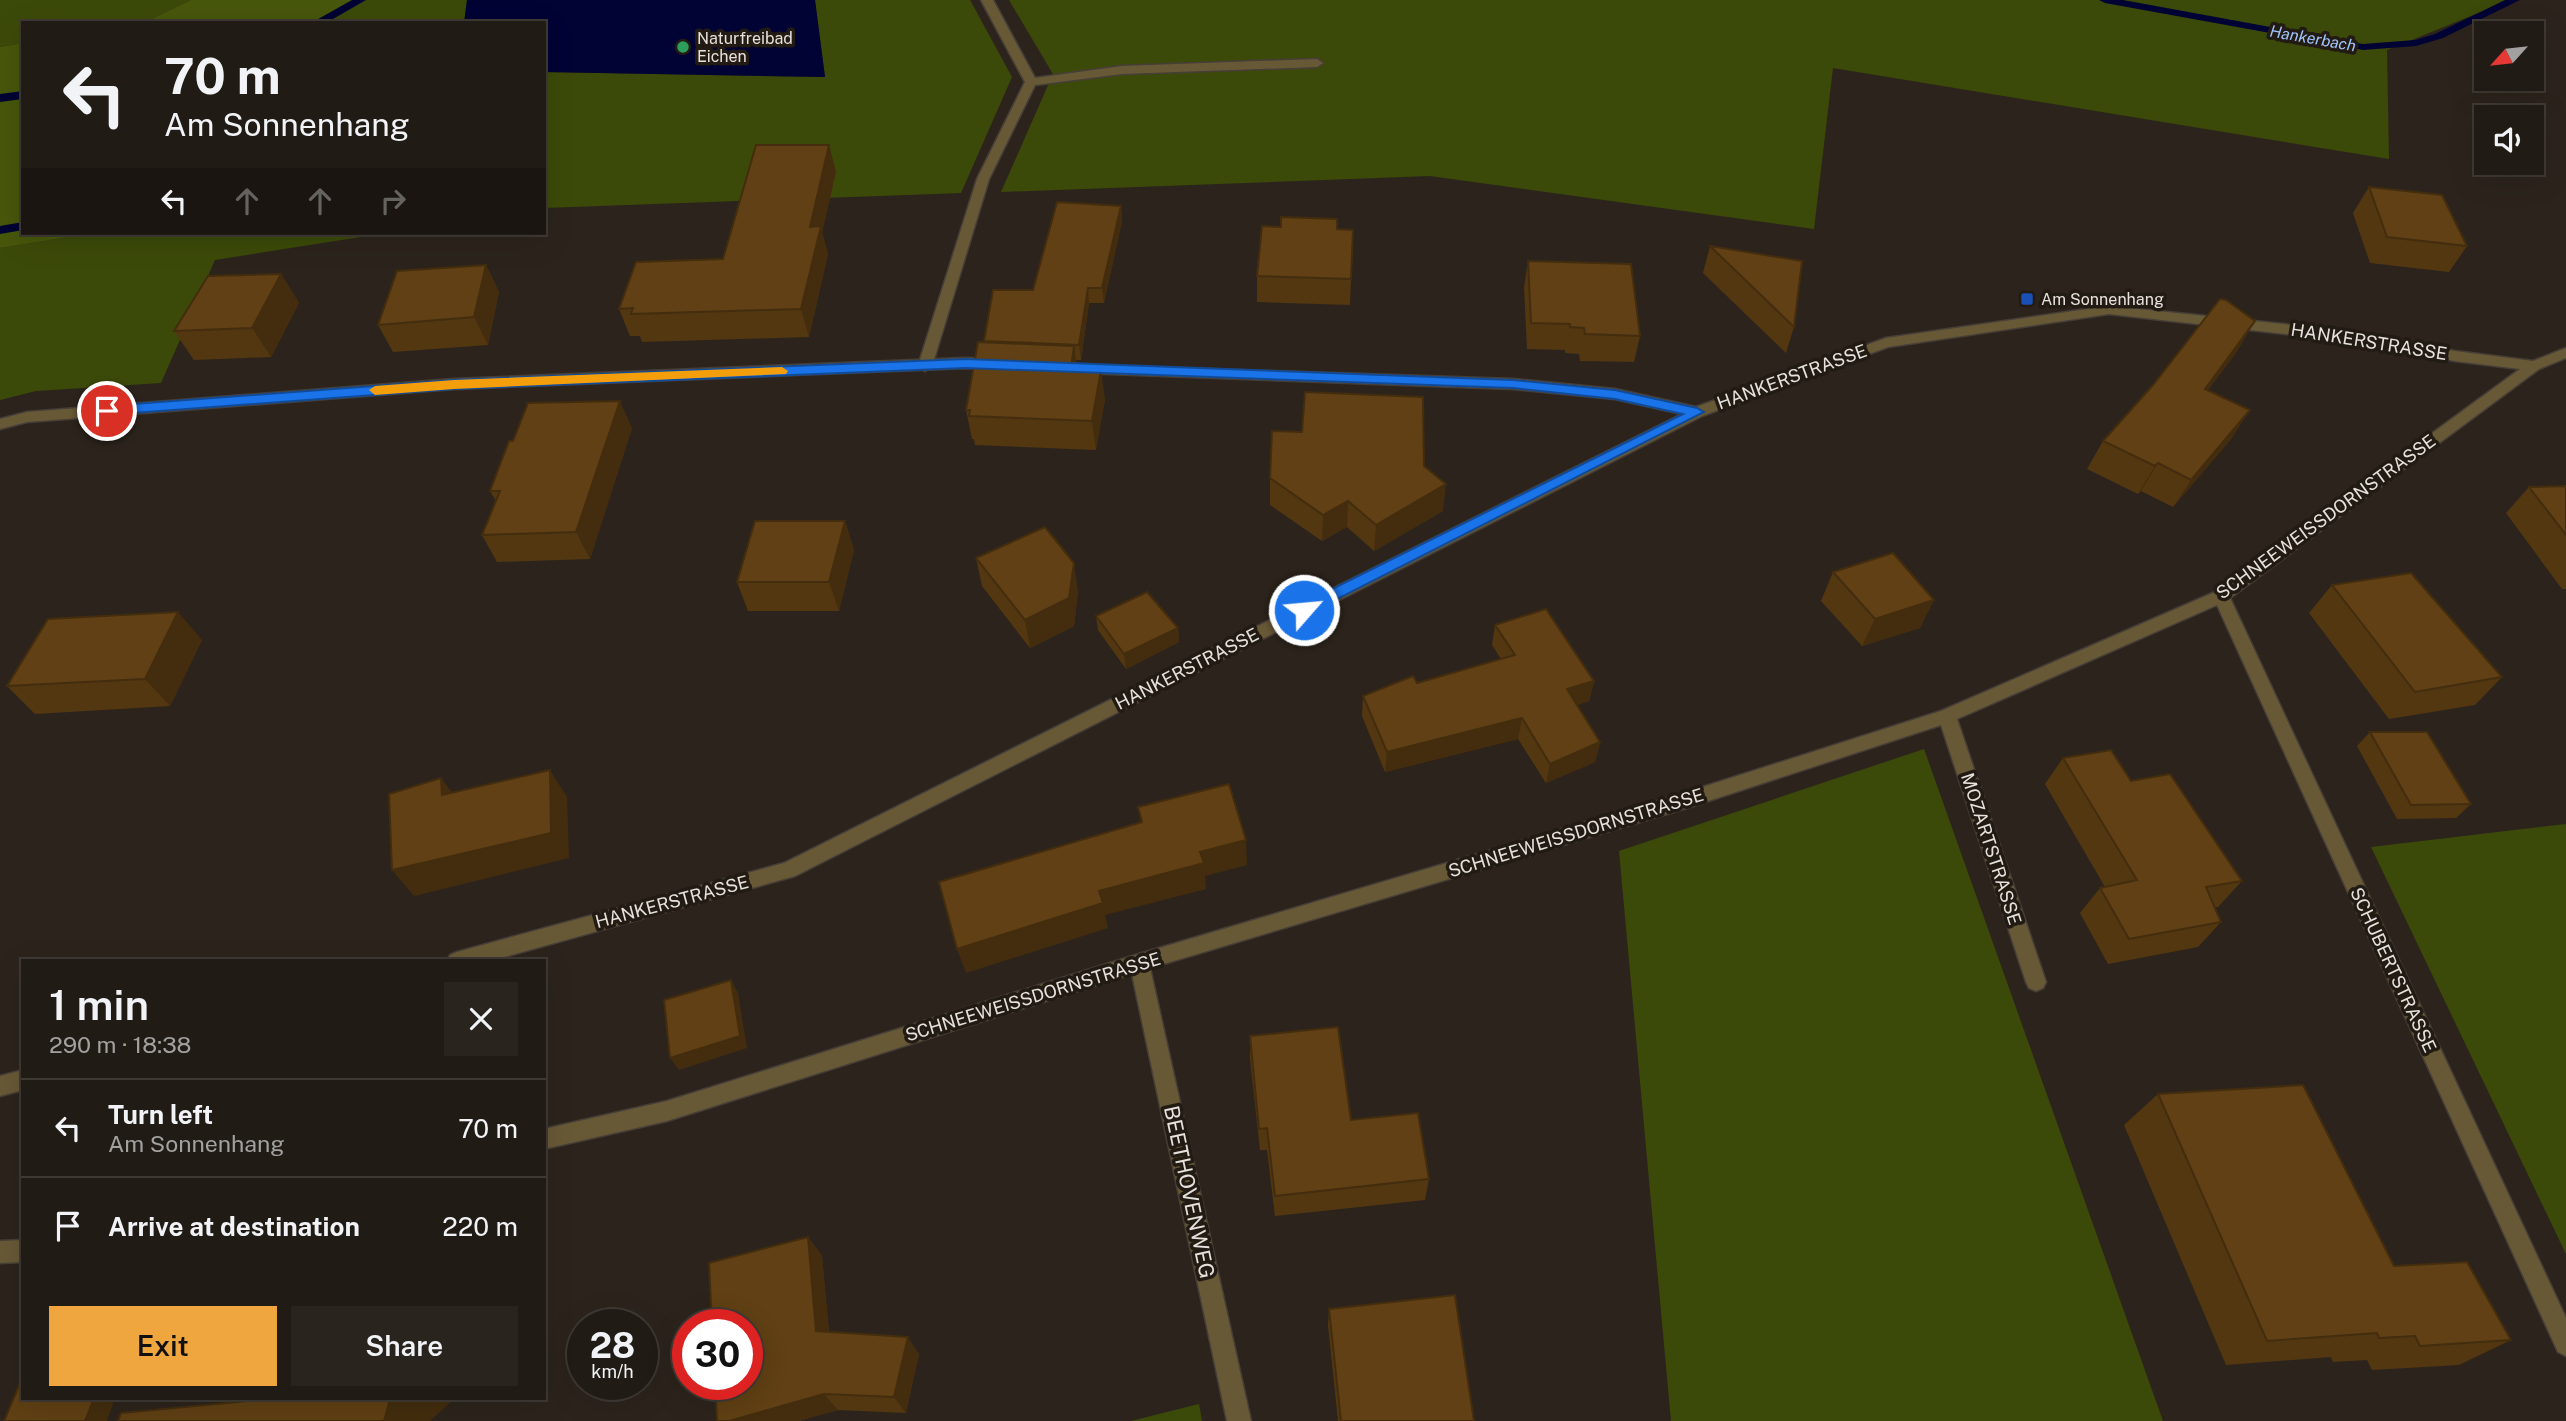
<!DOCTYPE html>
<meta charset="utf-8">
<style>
:root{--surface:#211b15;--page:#29241e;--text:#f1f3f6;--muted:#a2a1a0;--line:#3e3934;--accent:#f0a63f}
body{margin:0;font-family:"Public Sans",sans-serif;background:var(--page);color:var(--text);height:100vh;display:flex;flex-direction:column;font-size:26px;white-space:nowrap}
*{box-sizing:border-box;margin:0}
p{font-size:23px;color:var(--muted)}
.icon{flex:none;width:38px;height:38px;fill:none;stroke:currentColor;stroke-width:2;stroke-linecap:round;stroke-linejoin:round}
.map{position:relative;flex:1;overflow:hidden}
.drawer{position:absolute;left:21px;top:959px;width:525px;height:441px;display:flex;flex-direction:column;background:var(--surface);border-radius:0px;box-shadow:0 7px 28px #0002,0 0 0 2px var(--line)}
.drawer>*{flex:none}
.banner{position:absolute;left:21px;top:21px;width:525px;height:214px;border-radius:0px;box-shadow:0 7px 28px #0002,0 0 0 2px var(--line);background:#211b15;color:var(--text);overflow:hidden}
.needle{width:46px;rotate:243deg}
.tools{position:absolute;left:2474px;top:21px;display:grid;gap:14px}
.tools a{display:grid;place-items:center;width:70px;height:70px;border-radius:0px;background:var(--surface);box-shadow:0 7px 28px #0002,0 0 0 2px var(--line);font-size:35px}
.speed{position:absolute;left:567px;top:1309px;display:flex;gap:14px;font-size:35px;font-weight:700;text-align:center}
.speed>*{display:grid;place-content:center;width:91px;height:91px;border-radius:50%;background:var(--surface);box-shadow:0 7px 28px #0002,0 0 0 2px var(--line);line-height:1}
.speed small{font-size:18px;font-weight:400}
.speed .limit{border:10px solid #d22;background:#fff;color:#111}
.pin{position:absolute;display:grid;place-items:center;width:60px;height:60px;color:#fff;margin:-30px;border:4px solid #fff;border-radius:50%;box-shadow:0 2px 7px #0007}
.me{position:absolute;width:77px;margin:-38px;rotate:63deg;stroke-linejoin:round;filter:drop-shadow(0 0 5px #0008)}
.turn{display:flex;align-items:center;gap:24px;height:147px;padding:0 28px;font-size:32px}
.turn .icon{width:91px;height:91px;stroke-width:2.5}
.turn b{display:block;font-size:49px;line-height:60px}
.lanes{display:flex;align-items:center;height:66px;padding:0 28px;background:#0003;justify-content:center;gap:35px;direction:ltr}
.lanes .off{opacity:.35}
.round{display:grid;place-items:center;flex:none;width:74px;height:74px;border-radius:0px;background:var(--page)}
.headline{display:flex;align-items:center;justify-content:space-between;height:119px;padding:0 28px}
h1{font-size:42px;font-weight:600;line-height:52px}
.action{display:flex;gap:14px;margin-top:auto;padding:14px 28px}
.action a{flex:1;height:80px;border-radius:0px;background:var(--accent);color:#111;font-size:28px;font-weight:600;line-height:80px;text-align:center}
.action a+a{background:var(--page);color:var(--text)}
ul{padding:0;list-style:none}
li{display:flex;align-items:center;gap:21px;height:98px;padding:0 28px;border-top:2px solid var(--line)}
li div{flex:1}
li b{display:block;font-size:26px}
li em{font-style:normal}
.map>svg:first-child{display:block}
.green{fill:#3c4a09}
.forest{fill:#47570b}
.water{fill:#000334}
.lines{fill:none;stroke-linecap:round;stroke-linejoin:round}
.stream{fill:#000334;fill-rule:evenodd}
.service-casing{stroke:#463e37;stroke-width:3}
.minor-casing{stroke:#463e37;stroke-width:3}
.service{fill:#685936;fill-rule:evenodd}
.minor{fill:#685936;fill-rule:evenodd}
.wall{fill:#533711}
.shaded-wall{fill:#432d0e}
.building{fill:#604014;stroke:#432d0e;stroke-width:2}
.route{fill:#1a73e8;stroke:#114b97;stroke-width:2}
.slow{fill:#f59e0b}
.leisure-dot{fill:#2e9e5b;stroke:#221b13;stroke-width:2.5}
.transit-dot{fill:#1a4fb4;stroke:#221b13;stroke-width:2.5}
.labels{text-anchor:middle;stroke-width:7;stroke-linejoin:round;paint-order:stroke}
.far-poi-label{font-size:16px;fill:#e6e1db;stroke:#221b13;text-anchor:start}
.far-water-label{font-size:16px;font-style:italic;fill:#a1c4fe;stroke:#221b13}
.street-label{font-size:18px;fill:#e6e1db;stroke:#221b13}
.near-street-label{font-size:21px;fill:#e6e1db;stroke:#221b13}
</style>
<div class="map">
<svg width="2566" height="1421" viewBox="0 0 2566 1421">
<rect width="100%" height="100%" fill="#2c241c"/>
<path class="green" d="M 0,0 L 191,0 L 143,23 L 23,23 L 23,43 L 0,47 Z
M 356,0 L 467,0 L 464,23 L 320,23 Z
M 815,0 L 970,0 L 1012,77 L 961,193 L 544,208 L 544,72 L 825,77 Z
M 1009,0 L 2510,0 L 2387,50 L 2389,159 L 1833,68 L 1814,229 L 1430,176 L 1001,192 L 1053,74 Z
M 94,233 L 386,233 L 215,260 L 161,383 L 36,391 L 0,400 L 0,248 Z
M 1924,749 L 2163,1421 L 1671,1421 L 1619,851 Z
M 2566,824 L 2566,1254 L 2371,847 Z
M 1199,1404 L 1202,1421 L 1131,1421 Z"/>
<path class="forest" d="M 191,0 L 356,0 L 320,23 L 143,23 Z
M 23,43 L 23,233 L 94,233 L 0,248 L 0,47 Z"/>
<path class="water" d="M 467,0 L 815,0 L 825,77 L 544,72 L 544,23 L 464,23 Z"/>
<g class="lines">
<path class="stream" d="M 352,0 L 366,0 L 326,23 L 311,23 Z
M 2099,0 L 2123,0 L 2363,44 L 2415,40 L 2435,34 L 2505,0 L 2520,0 L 2443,38 L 2416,46 L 2363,50 L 2105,3 Z
M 23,91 L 23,99 L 0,102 L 0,94 Z
M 23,222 L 23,230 L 0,234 L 0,226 Z"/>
<defs>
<path id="service" d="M 981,0 L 993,0 L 1035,78 L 1122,66 L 1317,59 L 1323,63 L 1317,67 L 1122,74 L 1035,85 L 989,179 L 932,366 L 925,371 L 918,366 L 977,179 L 1025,82 Z"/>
<path id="minor" d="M 2109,306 L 2340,330 L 2455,351 L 2533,361 L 2566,348 L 2566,358 L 2539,369 L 2230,598 L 2566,1318 L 2566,1356 L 2558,1352 L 2217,605 L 1957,719 L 2046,982 L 2043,988 L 2036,991 L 2029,988 L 2026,982 L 1941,725 L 1687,808 L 1150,968 L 1251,1421 L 1227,1421 L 1132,974 L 667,1121 L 544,1149 L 544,1129 L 667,1101 L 1139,954 L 1687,792 L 1941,711 L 2215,592 L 2520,369 L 2455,361 L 2340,340 L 2109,314 L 1888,347 L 1702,416 L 795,876 L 490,961 L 447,961 L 450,955 L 457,952 L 784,863 L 1682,414 L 1615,399 L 1513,389 L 1056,372 L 1049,367 L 1051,364 L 1513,379 L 1615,389 L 1696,407 L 1886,338 Z
M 965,358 L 996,359 L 1003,364 L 996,369 L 965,368 L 454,389 L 27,422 L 0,429 L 0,419 L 27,412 L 454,379 Z
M 23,1070 L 23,1090 L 0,1096 L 0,1076 Z
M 23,1240 L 23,1262 L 0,1263 L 0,1241 Z"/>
</defs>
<use href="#service" class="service-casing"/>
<use href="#minor" class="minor-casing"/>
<use href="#service" class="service"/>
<use href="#minor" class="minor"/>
</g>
<path class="wall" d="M 836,172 L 822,232 L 828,254 L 809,337 L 642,342 L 640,336 L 630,336 L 619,309 L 723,259 Z
M 2369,187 L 2467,246 L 2449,272 L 2370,263 L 2353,213 Z
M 1121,206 L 1122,221 L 1104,303 L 1089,303 L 1081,360 L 1076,360 L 1078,370 L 1105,399 L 1096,450 L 975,445 L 974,439 L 972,439 L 966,410 L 984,341 L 1033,290 Z
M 1337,229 L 1353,230 L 1350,305 L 1257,302 L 1257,276 Z
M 1710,246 L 1794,327 L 1786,353 L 1703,273 Z
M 1528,261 L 1640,336 L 1634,362 L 1580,361 L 1579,354 L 1565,353 L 1565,350 L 1527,349 L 1524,287 Z
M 486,265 L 499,292 L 488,345 L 393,352 L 378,325 Z
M 281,274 L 299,303 L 271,357 L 194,360 L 174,331 Z
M 2238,350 L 2208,390 L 2232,438 L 2173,507 L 2141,491 L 2138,494 L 2087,469 L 2103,441 Z
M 632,428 L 590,559 L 497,562 L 482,535 L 496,501 L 490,491 L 513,441 Z
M 1424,466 L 1443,511 L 1374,551 L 1347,527 L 1322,541 L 1270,505 L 1270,478 Z
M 2566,486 L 2566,589 L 2562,589 L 2506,513 L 2529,487 Z
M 845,521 L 854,550 L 839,611 L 748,611 L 737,582 Z
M 976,558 L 1078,591 L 1074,626 L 1030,648 L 982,586 Z
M 1833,572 L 1920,628 L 1862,646 L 1821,601 Z
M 2332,585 L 2502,677 L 2475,705 L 2389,719 L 2309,613 Z
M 1096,616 L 1178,628 L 1179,642 L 1126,669 L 1098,630 Z
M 1495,625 L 1594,681 L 1589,701 L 1577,705 L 1600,742 L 1595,762 L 1546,783 L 1518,739 L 1385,772 L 1362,716 L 1363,696 L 1417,683 L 1501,659 L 1492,645 Z
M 202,640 L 170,706 L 35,714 L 7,686 Z
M 2370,732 L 2471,804 L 2456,818 L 2397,819 L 2357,746 Z
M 2063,758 L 2131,781 L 2242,881 L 2218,907 L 2215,907 L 2221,922 L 2198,947 L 2108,964 L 2080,913 L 2100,888 L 2105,887 L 2045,784 Z
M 1250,1036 L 1351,1120 L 1429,1179 L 1425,1200 L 1275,1216 L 1267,1150 L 1260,1150 L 1250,1059 Z
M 2158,1094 L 2394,1266 L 2511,1340 L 2459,1365 L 2372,1370 L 2367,1360 L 2333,1362 L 2331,1357 L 2226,1365 L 2124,1125 Z
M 808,1237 L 822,1256 L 829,1332 L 919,1354 L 906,1413 L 838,1410 L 798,1421 Z
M 1329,1309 L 1474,1421 L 1338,1421 L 1328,1325 Z"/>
<path class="shaded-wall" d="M 829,145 L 836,172 L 822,232 L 828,254 L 809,337 L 801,309 L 810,227 Z
M 1121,206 L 1122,221 L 1104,303 L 1102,288 Z
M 486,265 L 499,292 L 488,345 L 474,317 Z
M 281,274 L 299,303 L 271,357 L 252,328 Z
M 1088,288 L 1089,303 L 1081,360 L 1079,345 Z
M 2255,321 L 2238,350 L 2188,417 L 2205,389 Z
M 1074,346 L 1078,375 L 1071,369 Z
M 1101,370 L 1105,399 L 1096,450 L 1092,421 Z
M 620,401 L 632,428 L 590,559 L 576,532 Z
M 2250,410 L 2232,438 L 2173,507 L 2191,480 Z
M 2158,463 L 2141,491 L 2138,494 L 2155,466 Z
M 1446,484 L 1443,511 L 1374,551 L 1376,525 Z
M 1348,501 L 1347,527 L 1322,541 L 1323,515 Z
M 845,521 L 854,550 L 839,611 L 829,582 Z
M 1074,563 L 1078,591 L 1074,626 L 1030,648 L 1025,620 Z
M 1934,600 L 1920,628 L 1862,646 L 1875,619 Z
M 178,612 L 202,640 L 170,706 L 145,679 Z
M 1178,628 L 1179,642 L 1126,669 L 1124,654 Z
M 1594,681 L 1589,701 L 1562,710 L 1567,689 Z
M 1522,718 L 1518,739 L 1385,772 L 1387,752 Z
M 1600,742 L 1595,762 L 1546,783 L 1550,764 Z
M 550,770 L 567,797 L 569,858 L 414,896 L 392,870 Z
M 441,778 L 461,804 L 442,795 Z
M 1246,840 L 1247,865 L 1205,876 L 1206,889 L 1105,915 L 1108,928 L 966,973 L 957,949 L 1099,891 L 1200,852 Z
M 731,980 L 738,993 L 747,1048 L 679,1070 L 670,1058 Z
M 808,1237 L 822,1256 L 830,1348 L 816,1331 Z
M 908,1337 L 919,1354 L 906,1413 L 894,1397 Z
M 824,1394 L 838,1410 L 798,1421 L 729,1421 Z
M 94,1398 L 115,1398 L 107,1421 L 85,1421 Z
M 394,1398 L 455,1398 L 430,1421 L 384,1421 L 389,1403 Z"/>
<path class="building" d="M 756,145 L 829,145 L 810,227 L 821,226 L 801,309 L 631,314 L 633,308 L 619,309 L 636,262 L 723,259 Z
M 2369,187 L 2442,195 L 2467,246 L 2387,237 Z
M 1057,202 L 1121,206 L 1102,288 L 1088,288 L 1079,345 L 984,341 L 993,290 L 1033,290 Z
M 1281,217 L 1337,219 L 1337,229 L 1353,230 L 1351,279 L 1257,276 L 1262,226 L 1281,227 Z
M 1710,246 L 1802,261 L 1794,327 Z
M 1528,261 L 1631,264 L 1640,336 L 1585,334 L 1584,328 L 1570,327 L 1570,324 L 1531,323 Z
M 486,265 L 474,317 L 378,325 L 397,271 Z
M 281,274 L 252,328 L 174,331 L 208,276 Z
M 2220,299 L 2226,300 L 2255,321 L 2205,389 L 2250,410 L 2191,480 L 2158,463 L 2155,466 L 2103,441 L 2153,385 Z
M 978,342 L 1074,346 L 1071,369 L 1101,370 L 1092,421 L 969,416 L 970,410 L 966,410 Z
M 1305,392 L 1423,397 L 1424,466 L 1446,484 L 1376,525 L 1348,501 L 1323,515 L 1270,478 L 1272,431 L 1302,432 Z
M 620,401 L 576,532 L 482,535 L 500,491 L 490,491 L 509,441 L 513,441 L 528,403 Z
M 2566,486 L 2566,535 L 2529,487 Z
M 755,521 L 845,521 L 829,582 L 737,582 Z
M 1045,527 L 1074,563 L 1069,598 L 1025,620 L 976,558 Z
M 1893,553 L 1934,600 L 1875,619 L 1833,572 Z
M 2411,573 L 2502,677 L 2415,692 L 2332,585 Z
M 1147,592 L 1178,628 L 1124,654 L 1096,616 Z
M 1546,609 L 1594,681 L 1567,689 L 1600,742 L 1550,764 L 1522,718 L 1387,752 L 1363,696 L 1413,676 L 1417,683 L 1515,655 L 1495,625 Z
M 178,612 L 145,679 L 7,686 L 48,619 Z
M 2370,732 L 2427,732 L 2471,804 L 2411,805 Z
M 2111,750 L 2131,781 L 2170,774 L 2242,881 L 2206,887 L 2221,922 L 2129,939 L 2100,888 L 2137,880 L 2063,758 Z
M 550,770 L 551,833 L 392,870 L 389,794 L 441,778 L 442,795 Z
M 1229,784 L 1246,840 L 1200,852 L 1204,863 L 1099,891 L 1103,903 L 957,949 L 939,882 L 1142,822 L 1138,807 Z
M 731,980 L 740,1036 L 670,1058 L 664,1000 Z
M 1338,1027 L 1351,1120 L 1418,1113 L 1429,1179 L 1275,1196 L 1267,1128 L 1259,1129 L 1250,1036 Z
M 2303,1085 L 2394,1266 L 2467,1262 L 2511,1340 L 2420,1346 L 2415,1336 L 2379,1338 L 2377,1333 L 2267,1341 L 2158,1094 Z
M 808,1237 L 816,1331 L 908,1337 L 894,1397 L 824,1394 L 729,1421 L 717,1421 L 715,1384 L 747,1384 L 747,1325 L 712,1325 L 709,1263 Z
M 1455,1295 L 1474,1421 L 1341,1421 L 1329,1309 Z
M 23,1376 L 23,1398 L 94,1398 L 85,1421 L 4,1421 Z
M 281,1398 L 394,1398 L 389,1403 L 384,1421 L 118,1421 L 121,1413 Z"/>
<path class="route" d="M 965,359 L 1513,380 L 1615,390 L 1697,408 L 1704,412 L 1304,616 L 1298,614 L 1296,610 L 1298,606 L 1683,414 L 1615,399 L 1513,388 L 965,368 L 454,389 L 107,415 L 100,411 L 107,406 L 454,380 Z"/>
<path class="slow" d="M 782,367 L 788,371 L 786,374 L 454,389 L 375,395 L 369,390 L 375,386 L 454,380 Z"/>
<circle class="leisure-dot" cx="683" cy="47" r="7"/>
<rect class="transit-dot" x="2020" y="292" width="14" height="14" rx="3.5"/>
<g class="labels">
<g class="far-poi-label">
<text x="697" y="44">Naturfreibad<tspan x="697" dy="18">Eichen</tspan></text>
<text x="2041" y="305">Am Sonnenhang</text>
</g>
<g class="far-water-label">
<text transform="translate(2313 38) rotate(10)" y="6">Hankerbach</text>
</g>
<g class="street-label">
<text transform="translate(2369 342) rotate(9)" y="6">HANKERSTRASSE</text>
<text transform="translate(1792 377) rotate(-20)" y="6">HANKERSTRASSE</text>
<text transform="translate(2326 517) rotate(-36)" y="6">SCHNEEWEISSDORNSTRASSE</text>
<text transform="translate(1187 669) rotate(-27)" y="6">HANKERSTRASSE</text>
<text transform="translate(1576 833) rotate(-17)" y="6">SCHNEEWEISSDORNSTRASSE</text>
<text transform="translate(1991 849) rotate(72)" y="6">MOZARTSTRASSE</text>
<text transform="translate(672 902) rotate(-15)" y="6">HANKERSTRASSE</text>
<text transform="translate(2393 970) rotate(65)" y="6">SCHUBERTSTRASSE</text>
<text transform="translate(1033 997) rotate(-17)" y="6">SCHNEEWEISSDORNSTRASSE</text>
</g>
<g class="near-street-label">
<text transform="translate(1189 1192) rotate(78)" y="7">BEETHOVENWEG</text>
</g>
</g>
</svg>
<div class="tools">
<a><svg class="needle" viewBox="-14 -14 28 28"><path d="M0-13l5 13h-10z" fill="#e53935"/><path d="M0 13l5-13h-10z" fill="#a2a1a0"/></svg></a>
<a><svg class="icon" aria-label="sound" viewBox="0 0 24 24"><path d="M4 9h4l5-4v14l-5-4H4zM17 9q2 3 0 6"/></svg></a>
</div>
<div class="speed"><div>28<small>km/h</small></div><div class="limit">30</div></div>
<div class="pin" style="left:107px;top:411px;background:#d93025"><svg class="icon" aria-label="arrive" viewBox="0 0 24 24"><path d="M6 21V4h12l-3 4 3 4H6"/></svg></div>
<svg class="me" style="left:1304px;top:610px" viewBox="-20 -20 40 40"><circle r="17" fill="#1a73e8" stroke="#fff" stroke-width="3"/><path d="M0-11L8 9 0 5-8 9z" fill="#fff"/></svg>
<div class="banner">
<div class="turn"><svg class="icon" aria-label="left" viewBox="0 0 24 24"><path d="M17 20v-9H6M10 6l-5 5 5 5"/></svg><div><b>70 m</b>Am Sonnenhang</div></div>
<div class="lanes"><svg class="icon" aria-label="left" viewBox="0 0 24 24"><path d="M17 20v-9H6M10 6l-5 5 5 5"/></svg><svg class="icon off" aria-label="ahead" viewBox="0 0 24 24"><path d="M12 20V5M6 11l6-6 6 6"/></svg><svg class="icon off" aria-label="ahead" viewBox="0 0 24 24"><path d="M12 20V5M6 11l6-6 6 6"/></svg><svg class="icon off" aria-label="right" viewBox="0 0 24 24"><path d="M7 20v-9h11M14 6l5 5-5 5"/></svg></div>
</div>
<section class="drawer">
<div class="headline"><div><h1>1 min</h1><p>290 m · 18:38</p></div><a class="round"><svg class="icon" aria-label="close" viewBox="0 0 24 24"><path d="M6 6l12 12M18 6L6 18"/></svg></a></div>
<ul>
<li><svg class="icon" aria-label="left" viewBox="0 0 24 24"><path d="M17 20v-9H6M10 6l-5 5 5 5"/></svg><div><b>Turn left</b><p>Am Sonnenhang</p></div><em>70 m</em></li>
<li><svg class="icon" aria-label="arrive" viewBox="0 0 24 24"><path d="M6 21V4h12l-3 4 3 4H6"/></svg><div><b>Arrive at destination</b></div><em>220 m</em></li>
</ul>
<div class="action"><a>Exit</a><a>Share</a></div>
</section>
</div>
